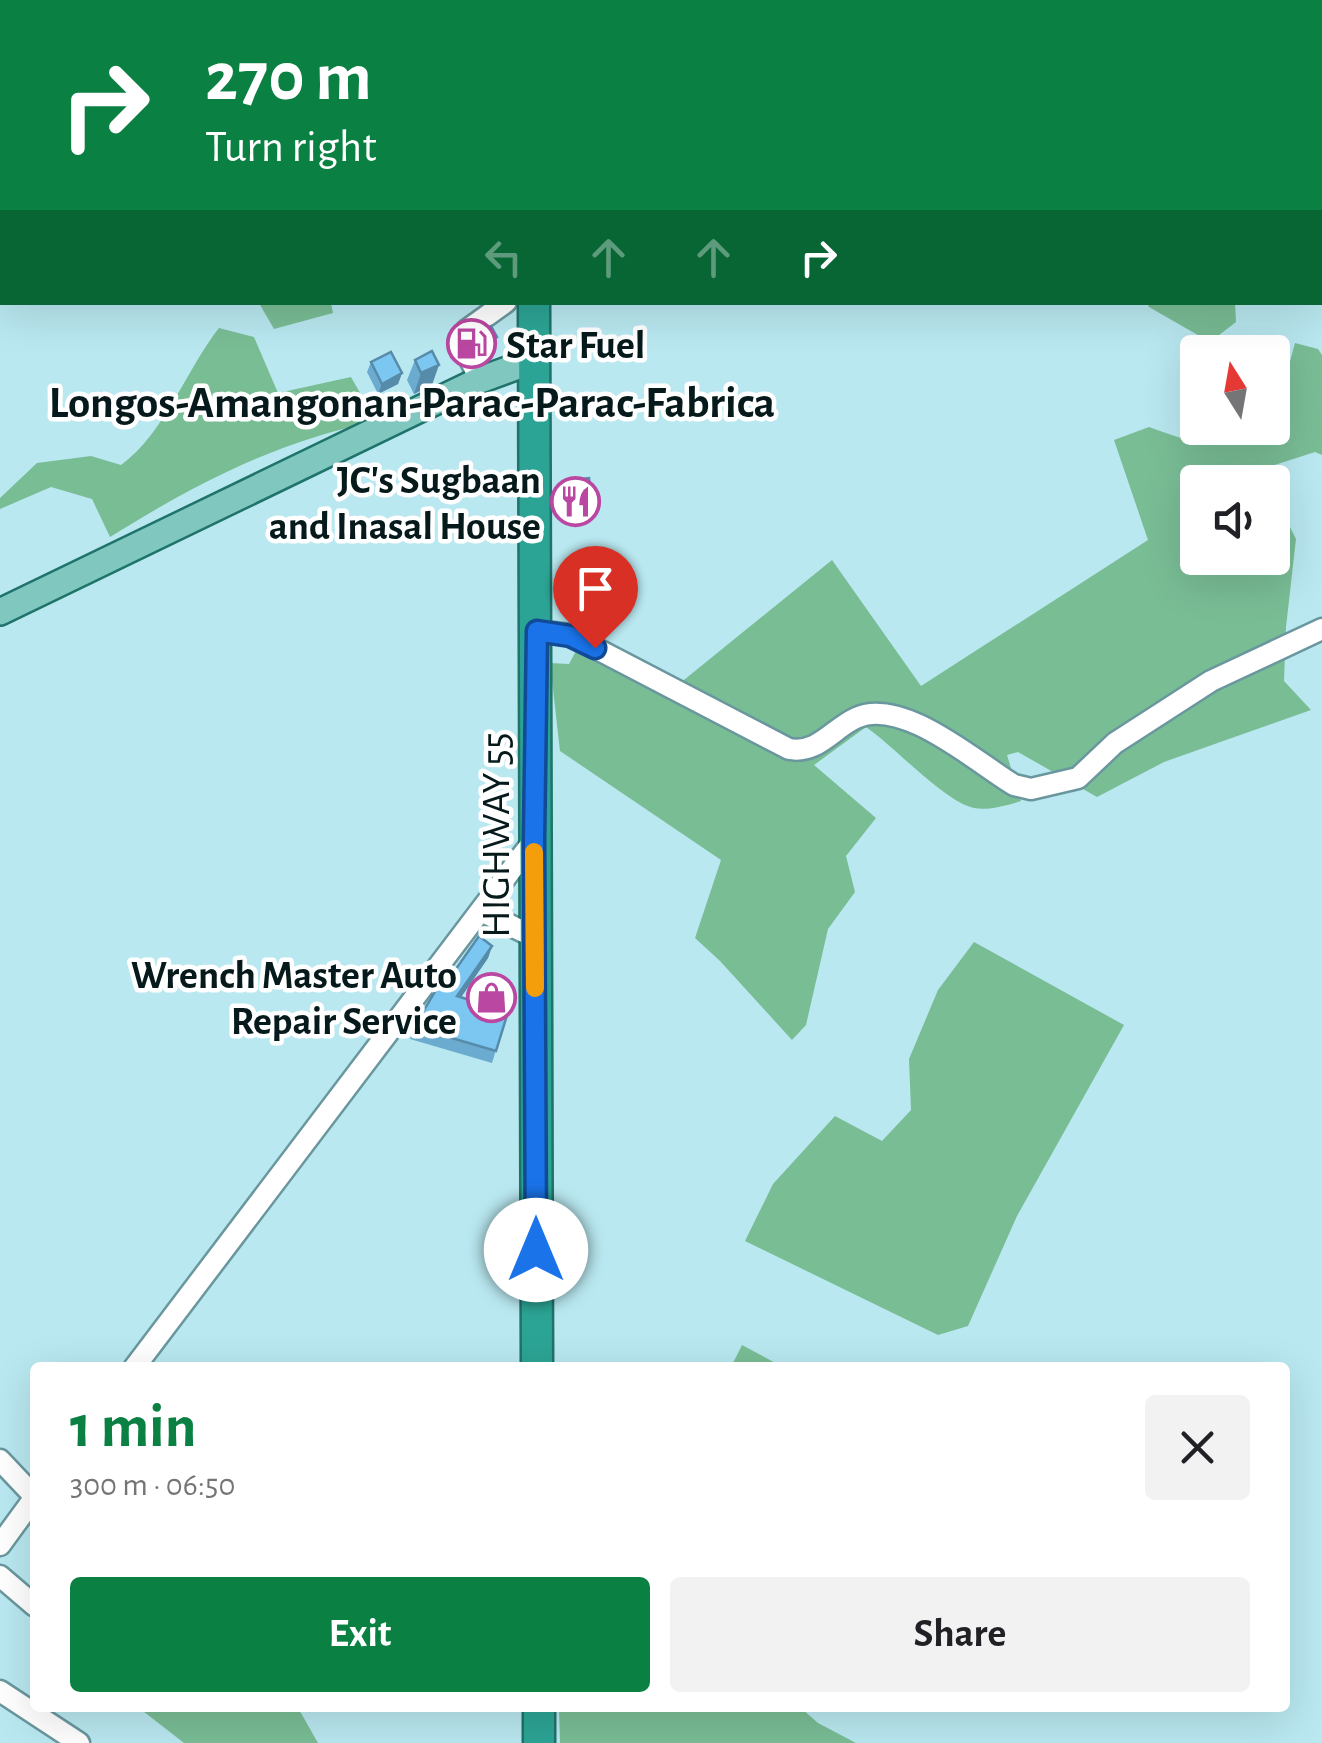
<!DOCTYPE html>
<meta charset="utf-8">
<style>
:root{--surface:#fff;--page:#f2f2f2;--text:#202124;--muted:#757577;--accent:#0b8043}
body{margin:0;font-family:"Alegreya Sans",sans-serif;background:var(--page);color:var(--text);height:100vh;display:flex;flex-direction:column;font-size:38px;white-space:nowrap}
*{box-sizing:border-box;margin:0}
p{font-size:32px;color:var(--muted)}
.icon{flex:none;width:55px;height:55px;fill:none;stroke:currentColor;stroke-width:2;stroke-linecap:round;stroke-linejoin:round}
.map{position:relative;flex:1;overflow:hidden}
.panel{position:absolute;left:30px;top:1362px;width:1260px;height:350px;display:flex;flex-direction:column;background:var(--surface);border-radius:10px;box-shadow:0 10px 40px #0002}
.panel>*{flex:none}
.hud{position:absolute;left:0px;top:0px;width:1322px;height:305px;box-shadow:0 10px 40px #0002;background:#0b8043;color:#fff;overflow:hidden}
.needle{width:65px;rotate:349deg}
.buttons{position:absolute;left:1180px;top:335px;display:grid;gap:20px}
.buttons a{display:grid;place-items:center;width:110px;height:110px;border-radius:10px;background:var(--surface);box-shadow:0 10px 40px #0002;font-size:50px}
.pin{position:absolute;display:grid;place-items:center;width:85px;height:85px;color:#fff;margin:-102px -42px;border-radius:50% 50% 50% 0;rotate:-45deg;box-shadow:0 0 10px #0007}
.pin .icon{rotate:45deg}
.me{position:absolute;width:110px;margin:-55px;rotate:0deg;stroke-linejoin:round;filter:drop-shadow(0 0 8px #0008)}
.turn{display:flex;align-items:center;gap:35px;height:210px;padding:0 40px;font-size:45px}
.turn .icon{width:130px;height:130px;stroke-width:2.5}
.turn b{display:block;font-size:70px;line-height:85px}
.lanes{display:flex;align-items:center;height:95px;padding:0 40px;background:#0003;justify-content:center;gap:50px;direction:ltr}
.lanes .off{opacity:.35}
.round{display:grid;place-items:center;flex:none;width:105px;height:105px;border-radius:10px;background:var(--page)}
.overview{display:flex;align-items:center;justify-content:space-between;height:170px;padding:0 40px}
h1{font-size:60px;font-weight:700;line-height:75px;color:var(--accent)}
.primary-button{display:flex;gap:20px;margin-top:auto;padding:20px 40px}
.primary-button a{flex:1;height:115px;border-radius:10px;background:var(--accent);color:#fff;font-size:40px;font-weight:700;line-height:115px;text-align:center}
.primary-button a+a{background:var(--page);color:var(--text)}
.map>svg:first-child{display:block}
.green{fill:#79bd95}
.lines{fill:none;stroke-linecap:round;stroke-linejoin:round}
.minor-casing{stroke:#6a979e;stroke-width:25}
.major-casing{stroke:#1f736a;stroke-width:30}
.highway-casing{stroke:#1f736a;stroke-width:35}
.minor{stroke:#fff;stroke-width:20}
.major{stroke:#80c8bf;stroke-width:25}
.highway{stroke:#2ca495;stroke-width:30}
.wall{fill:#6aabcf}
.shaded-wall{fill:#568ba9}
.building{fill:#7bc7f1;stroke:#568ba9;stroke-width:2.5}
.route-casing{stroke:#114b97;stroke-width:25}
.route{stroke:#1a73e8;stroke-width:18}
.slow{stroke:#f59e0b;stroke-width:18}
.labels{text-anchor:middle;stroke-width:9;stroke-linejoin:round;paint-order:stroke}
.poi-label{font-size:40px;font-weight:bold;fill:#06191b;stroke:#fff;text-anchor:end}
.street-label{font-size:40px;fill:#06191b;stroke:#fff}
.quarter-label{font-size:45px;font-weight:bold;fill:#06191b;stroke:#fff}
</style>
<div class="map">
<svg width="1322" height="1743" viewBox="0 0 1322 1743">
<rect width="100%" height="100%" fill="#b9e8f0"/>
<path class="green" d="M 259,303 L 331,303 L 333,313 L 274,329 Z
M 1147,303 L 1235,303 L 1236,322 L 1210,342 L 1149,307 Z
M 219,328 L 254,337 L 278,393 L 351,377 L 376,421 C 276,442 197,483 110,537 L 92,499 L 51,487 L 0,509 L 0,498 L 37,463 L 91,456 L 121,465 C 164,434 186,370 219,328 Z
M 1295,343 L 1318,349 L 1322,355 L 1322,455 L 1315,452 L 1250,473 L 1251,482 L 1198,482 L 1198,558 L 1272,558 L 1273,514 L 1283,513 L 1296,539 L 1286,627 L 1284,681 L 1311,710 L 1164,762 L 1097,797 L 1018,752 L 1007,755 L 1021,801 C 1008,805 988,811 974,808 C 945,802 895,747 866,727 L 814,765 L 876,818 L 846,856 L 855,892 L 828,929 L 806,1025 L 792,1040 L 720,961 L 695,938 L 721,860 L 560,751 L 550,663 L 569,664 L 585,634 L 679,684 L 832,560 L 921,686 L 1148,540 L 1114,440 L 1149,427 C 1185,440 1232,459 1264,428 L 1272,428 Z
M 974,942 L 1124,1025 L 1017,1216 L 968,1326 L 938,1335 L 745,1241 L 773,1184 L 835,1116 L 882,1141 L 911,1110 L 909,1059 L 938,990 Z
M 742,1345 L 783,1367 L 731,1367 Z
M 139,1708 L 295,1708 L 301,1713 L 318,1743 L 184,1743 Z
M 559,1708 L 801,1708 L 818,1723 L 856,1743 L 560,1743 Z"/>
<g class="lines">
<defs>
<path id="minor" d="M 667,0 L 669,2
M 612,2 L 625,0
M 480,380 L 466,351 L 467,330 L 506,302
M 537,631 L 570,635 L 789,749 C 818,754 832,729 856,718 C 902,696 977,763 1014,785 L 1031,789 L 1078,778 L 1115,743 L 1211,681 L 1322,629
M 481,911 L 534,937
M 134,1368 L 534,840
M 0,1460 L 35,1497 L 0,1545
M 0,1576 L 35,1606
M 0,1691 L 79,1743"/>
<path id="major" d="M 0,612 L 480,380 L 534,360"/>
<path id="highway" d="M 529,2 L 529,0
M 534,302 L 537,1368
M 539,1708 L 539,1743"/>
</defs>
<use href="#minor" class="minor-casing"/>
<use href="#major" class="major-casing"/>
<use href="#highway" class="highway-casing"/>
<use href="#minor" class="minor"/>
<use href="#major" class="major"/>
<use href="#highway" class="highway"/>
</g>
<path class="wall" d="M 415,360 L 432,385 L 414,394 L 407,380 Z
M 371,362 L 402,373 L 398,384 L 378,394 L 367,372 Z
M 569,480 L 592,503 L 588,513 L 569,516 L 565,491 Z
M 492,946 L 488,958 L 461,997 L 508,1012 L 492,1063 L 410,1039 L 414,1027 L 444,986 Z"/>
<path class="shaded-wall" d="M 497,337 L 495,342 L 481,350 L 483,345 Z
M 439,365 L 432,385 L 414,394 L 421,373 Z
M 402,373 L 398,384 L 378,394 L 382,384 Z
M 592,503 L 588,513 L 569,516 L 572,505 Z
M 492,946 L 488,958 L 453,1009 L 457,996 Z"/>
<path class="building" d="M 491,326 L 497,337 L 483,345 L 482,332 Z
M 432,351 L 439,365 L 421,373 L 415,360 Z
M 391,352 L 402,373 L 382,384 L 371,362 Z
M 589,478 L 592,503 L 572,505 L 569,480 Z
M 479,936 L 492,946 L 457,996 L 508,1012 L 496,1051 L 414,1027 L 440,983 L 444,986 Z"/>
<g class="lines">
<defs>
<path id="route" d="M 536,1250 L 534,840 L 537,631 L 570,636 L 595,648"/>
</defs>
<use href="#route" class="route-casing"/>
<use href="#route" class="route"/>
<path class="slow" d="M 534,852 L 535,988"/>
</g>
<defs>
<symbol id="fuel-ring" viewBox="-11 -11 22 22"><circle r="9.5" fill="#fff" stroke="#ba47a1" stroke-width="1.5"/><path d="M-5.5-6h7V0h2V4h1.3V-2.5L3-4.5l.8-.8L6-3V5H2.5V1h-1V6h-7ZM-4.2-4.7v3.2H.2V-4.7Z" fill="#ba47a1"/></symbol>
<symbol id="restaurant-ring" viewBox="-11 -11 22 22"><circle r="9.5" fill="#fff" stroke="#ba47a1" stroke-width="1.5"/><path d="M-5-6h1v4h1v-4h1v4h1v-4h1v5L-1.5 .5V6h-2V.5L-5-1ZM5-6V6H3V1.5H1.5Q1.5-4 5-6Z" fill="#ba47a1"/></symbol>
<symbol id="shop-ring" viewBox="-11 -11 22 22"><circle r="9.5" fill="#fff" stroke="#ba47a1" stroke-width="1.5"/><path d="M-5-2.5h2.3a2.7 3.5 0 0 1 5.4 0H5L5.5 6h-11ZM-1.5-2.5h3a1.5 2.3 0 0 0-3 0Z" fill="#ba47a1"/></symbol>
</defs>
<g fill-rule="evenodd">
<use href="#fuel-ring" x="444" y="316" width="55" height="55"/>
<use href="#restaurant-ring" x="548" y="474" width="55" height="55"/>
<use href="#shop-ring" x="464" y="970" width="55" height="55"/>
</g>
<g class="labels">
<g class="poi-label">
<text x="506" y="358" text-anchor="start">Star Fuel</text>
<text x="541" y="493">JC's Sugbaan<tspan x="541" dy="46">and Inasal House</tspan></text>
<text x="457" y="988">Wrench Master Auto<tspan x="457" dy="46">Repair Service</tspan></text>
</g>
<g class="street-label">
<text transform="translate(495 835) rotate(-90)" y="14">HIGHWAY 55</text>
</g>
<g class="quarter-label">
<text x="412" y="417">Longos-Amangonan-Parac‑Parac-Fabrica</text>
</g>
</g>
</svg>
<div class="buttons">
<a><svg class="needle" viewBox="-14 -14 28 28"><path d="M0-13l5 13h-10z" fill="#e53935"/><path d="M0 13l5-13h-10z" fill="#757577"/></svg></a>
<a><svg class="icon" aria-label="sound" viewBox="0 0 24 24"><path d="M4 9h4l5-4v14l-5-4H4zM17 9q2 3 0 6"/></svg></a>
</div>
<div class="pin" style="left:595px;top:648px;background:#d93025"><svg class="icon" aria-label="arrive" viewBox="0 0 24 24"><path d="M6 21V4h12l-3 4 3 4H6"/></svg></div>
<svg class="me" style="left:536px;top:1250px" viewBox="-20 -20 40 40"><circle r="19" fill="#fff"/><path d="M0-13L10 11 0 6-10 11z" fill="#1a73e8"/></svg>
<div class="hud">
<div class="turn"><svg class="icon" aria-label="right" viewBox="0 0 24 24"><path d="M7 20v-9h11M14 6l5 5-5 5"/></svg><div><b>270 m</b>Turn right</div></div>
<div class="lanes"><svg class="icon off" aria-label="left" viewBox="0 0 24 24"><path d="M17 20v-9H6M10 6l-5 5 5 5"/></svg><svg class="icon off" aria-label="ahead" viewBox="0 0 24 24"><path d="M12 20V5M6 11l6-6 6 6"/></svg><svg class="icon off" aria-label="ahead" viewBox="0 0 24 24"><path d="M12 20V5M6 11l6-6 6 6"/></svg><svg class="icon" aria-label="right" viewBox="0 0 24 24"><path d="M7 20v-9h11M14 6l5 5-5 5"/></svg></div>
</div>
<section class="panel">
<div class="overview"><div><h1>1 min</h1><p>300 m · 06:50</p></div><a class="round"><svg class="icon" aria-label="close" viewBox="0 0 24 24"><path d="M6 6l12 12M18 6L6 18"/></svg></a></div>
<div class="primary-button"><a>Exit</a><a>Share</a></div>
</section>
</div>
